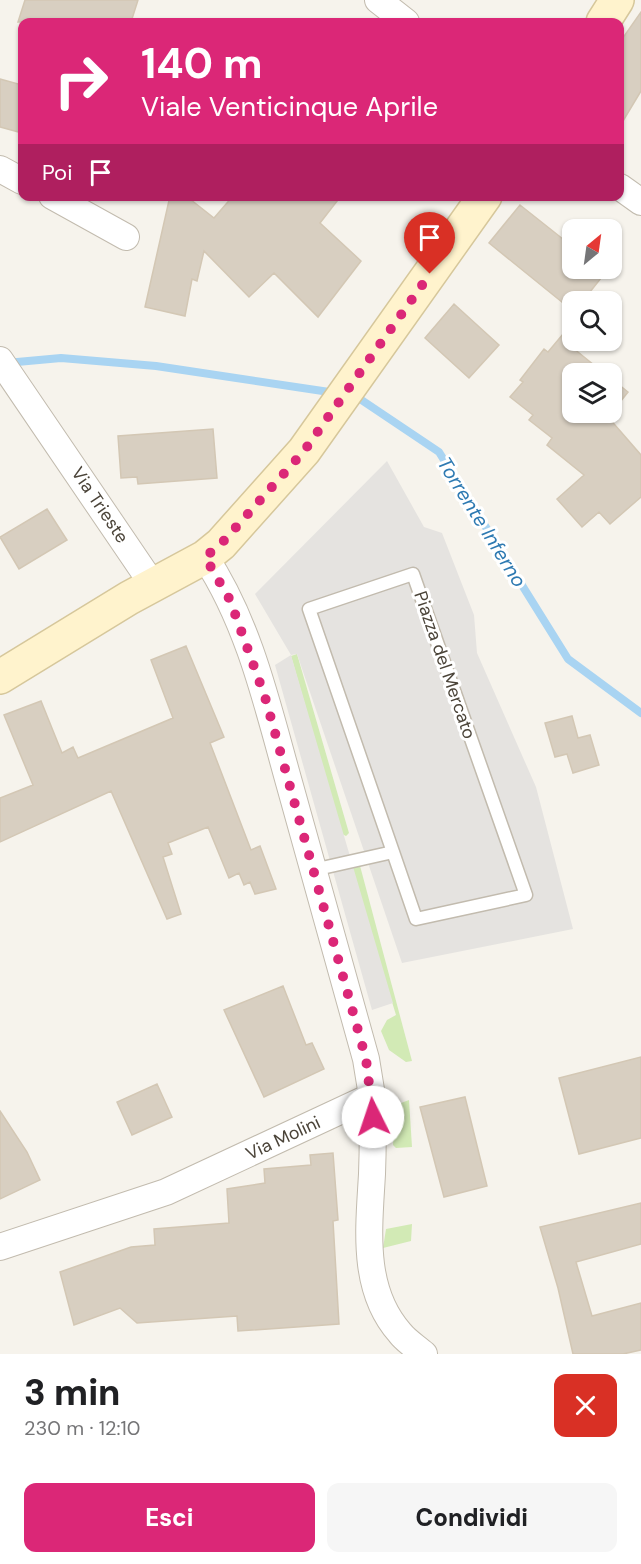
<!DOCTYPE html>
<html lang="it">
<meta charset="utf-8">
<style>
:root{--surface:#fff;--page:#f6f6f6;--text:#202124;--muted:#757577;--accent:#db2777}
body{margin:0;font-family:"DM Sans",sans-serif;background:var(--page);color:var(--text);height:100vh;display:flex;flex-direction:column;font-size:22px;white-space:nowrap}
*{box-sizing:border-box;margin:0}
p{font-size:20px;color:var(--muted)}
.icon{flex:none;width:33px;height:33px;fill:none;stroke:currentColor;stroke-width:2;stroke-linecap:round;stroke-linejoin:round}
.map{position:relative;height:1354px;overflow:hidden}
.details{display:flex;flex-direction:column;background:var(--surface);flex:1}
.details>*{flex:none}
.hud{position:absolute;left:18px;top:18px;width:606px;height:183px;border-radius:12px;box-shadow:0 2px 4px #0004;background:#db2777;color:#fff;overflow:hidden}
.needle{width:39px;rotate:29deg}
.buttons{position:absolute;left:562px;top:219px;display:grid;gap:12px}
.buttons a{display:grid;place-items:center;width:60px;height:60px;border-radius:12px;background:var(--surface);box-shadow:0 2px 4px #0004;font-size:30px}
.pin{position:absolute;display:grid;place-items:center;width:51px;height:51px;color:#fff;margin:-62px -26px;border-radius:50% 50% 50% 0;rotate:-45deg;box-shadow:0 0 6px #0007}
.pin .icon{rotate:45deg}
.me{position:absolute;width:66px;margin:-33px;rotate:356deg;stroke-linejoin:round;filter:drop-shadow(0 0 4px #0008)}
.turn{display:flex;align-items:center;gap:21px;height:126px;padding:0 24px;font-size:27px}
.turn .icon{width:78px;height:78px;stroke-width:2.5}
.turn b{display:block;font-size:42px;line-height:51px}
.then{display:flex;align-items:center;height:57px;padding:0 24px;background:#0003;gap:12px;font-size:22px}
.round{display:grid;place-items:center;flex:none;width:63px;height:63px;border-radius:12px;background:var(--page)}
.headline{display:flex;align-items:center;justify-content:space-between;height:102px;padding:0 24px}
h1{font-size:36px;font-weight:800;line-height:45px}
.primary-button{display:flex;gap:12px;margin-top:auto;padding:12px 24px}
.primary-button a{flex:1;height:69px;border-radius:12px;background:var(--accent);color:#fff;font-size:24px;font-weight:800;line-height:69px;text-align:center}
.primary-button a+a{background:var(--page);color:var(--text)}
.map>svg:first-child{display:block}
.green{fill:#d2eab5}
.parking{fill:#e5e3e0}
.lines{fill:none;stroke-linecap:round;stroke-linejoin:round}
.stream{stroke:#a9d4f2;stroke-width:8}
.building{fill:#d8cfc1;stroke:#d3c7b4;stroke-width:1.5}
.lane-casing{stroke:#c2bbae;stroke-width:15}
.street-casing{stroke:#c2bbae;stroke-width:28}
.secondary-casing{stroke:#d6c79b;stroke-width:36}
.lane{stroke:#fff;stroke-width:12}
.street{stroke:#fff;stroke-width:26}
.secondary{stroke:#fff3cd;stroke-width:33}
.route{stroke:#db2777;stroke-width:10;stroke-dasharray:0 18}
.labels{text-anchor:middle;stroke-width:6;stroke-linejoin:round;paint-order:stroke}
.street-label{font-size:18px;fill:#4b4439;stroke:#fff}
.water-label{font-size:20px;font-style:italic;fill:#2e7ab2;stroke:#fff}
</style>
<div class="map">
<svg width="641" height="1354" viewBox="0 0 641 1354">
<rect width="100%" height="100%" fill="#f6f3ec"/>
<path class="green" d="M 297,654 L 349,833 L 346,836 L 342,834 L 291,656 Z
M 359,862 L 412,1061 L 406,1062 L 389,1050 L 381,1031 L 387,1020 L 396,1015 L 350,864 Z
M 409,1100 L 412,1147 L 396,1148 L 393,1145 L 395,1109 L 401,1103 Z
M 412,1224 L 411,1241 L 383,1248 L 386,1229 Z"/>
<path class="parking" d="M 387,461 L 424,527 L 442,533 L 474,615 L 477,653 L 536,787 L 573,929 L 402,963 L 297,654 L 291,655 L 393,1003 L 372,1010 L 275,665 L 291,655 L 255,594 Z"/>
<g class="lines">
<path class="stream" d="M 6,363 L 61,358 L 156,366 L 336,393
M 352,396 L 357,397 L 439,452 L 568,659 L 641,713"/>
</g>
<path class="building" d="M 25,0 L 138,0 L 131,22 L 18,22 Z
M 641,12 L 641,91 L 620,126 L 620,42 Z
M 0,79 L 22,85 L 22,133 L 0,127 Z
M 170,196 L 186,196 L 214,218 L 233,196 L 341,196 L 320,223 L 361,261 L 318,317 L 274,273 L 249,297 L 204,251 L 197,281 L 192,279 L 185,316 L 145,307 Z
M 520,205 L 573,247 L 573,268 L 609,268 L 582,302 L 573,302 L 573,311 L 489,243 Z
M 454,304 L 499,345 L 469,378 L 425,338 Z
M 573,322 L 573,348 L 605,374 L 573,374 L 573,412 L 611,412 L 608,417 L 641,455 L 641,497 L 610,524 L 599,512 L 582,527 L 557,499 L 584,475 L 547,445 L 552,438 L 529,420 L 533,415 L 510,397 L 523,382 L 520,380 L 544,349 L 548,352 Z
M 612,379 L 628,392 L 612,412 Z
M 213,429 L 217,478 L 138,484 L 137,477 L 121,478 L 118,436 Z
M 47,509 L 67,540 L 19,569 L 0,537 Z
M 186,646 L 224,737 L 210,743 L 251,850 L 260,846 L 276,889 L 255,894 L 250,882 L 244,885 L 239,873 L 229,878 L 208,827 L 168,843 L 172,854 L 163,857 L 181,914 L 167,919 L 111,791 L 0,842 L 0,798 L 33,785 L 4,715 L 41,701 L 62,753 L 73,747 L 78,758 L 173,718 L 151,660 Z
M 572,716 L 578,738 L 590,735 L 599,765 L 573,773 L 567,754 L 555,757 L 545,723 Z
M 283,986 L 306,1045 L 312,1043 L 324,1069 L 264,1097 L 224,1010 Z
M 641,1057 L 641,1138 L 579,1154 L 559,1078 Z
M 157,1084 L 172,1117 L 132,1135 L 117,1102 Z
M 465,1097 L 487,1186 L 444,1197 L 420,1107 Z
M 0,1111 L 27,1152 L 40,1180 L 0,1199 Z
M 333,1153 L 338,1220 L 333,1221 L 339,1324 L 238,1331 L 237,1316 L 137,1323 L 120,1308 L 74,1325 L 60,1272 L 131,1247 L 155,1245 L 154,1229 L 229,1223 L 227,1189 L 265,1183 L 264,1169 L 311,1165 L 310,1155 Z
M 641,1203 L 641,1244 L 576,1262 L 592,1316 L 641,1303 L 641,1350 L 623,1354 L 573,1354 L 558,1288 L 540,1227 Z"/>
<g class="lines">
<defs>
<path id="lane" d="M 313,870 L 393,852 L 416,919 L 526,895 L 413,574 L 309,609 L 393,852"/>
<path id="street" d="M 378,0 L 406,22
M 0,169 L 22,181
M 620,187 L 641,202
M 52,196 L 126,237
M 0,360 L 153,585
M 372,1096 C 373,1122 373,1148 372,1174 C 369,1228 361,1289 400,1333 C 406,1341 416,1347 424,1354
M 0,1247 L 166,1192 L 372,1096 L 366,1059 C 341,968 315,877 290,786 C 268,708 250,625 205,557"/>
<path id="secondary" d="M 603,22 L 617,0
M 0,677 L 129,598 L 205,557 L 221,544 L 304,451 L 485,196"/>
</defs>
<use href="#lane" class="lane-casing"/>
<use href="#street" class="street-casing"/>
<use href="#secondary" class="secondary-casing"/>
<use href="#lane" class="lane"/>
<use href="#street" class="street"/>
<use href="#secondary" class="secondary"/>
</g>
<g class="lines">
<path class="route" d="M 373,1117 L 366,1059 L 265,697 L 230,600 L 205,557 L 221,544 L 304,451 L 430,274"/>
</g>
<g class="labels">
<g class="street-label">
<text transform="translate(100 505) rotate(56)" y="6">Via Trieste</text>
<text transform="translate(445 665) rotate(71)" y="6">Piazza del Mercato</text>
<text transform="translate(283 1138) rotate(-25)" y="6">Via Molini</text>
</g>
<g class="water-label">
<text transform="translate(482 522) rotate(58)" y="7">Torrente Inferno</text>
</g>
</g>
</svg>
<div class="buttons">
<a><svg class="needle" viewBox="-14 -14 28 28"><path d="M0-13l5 13h-10z" fill="#e53935"/><path d="M0 13l5-13h-10z" fill="#757577"/></svg></a>
<a><svg class="icon" aria-label="search" viewBox="0 0 24 24"><circle cx="10" cy="10" r="6"/><path d="M15 15l6 6"/></svg></a>
<a><svg class="icon" aria-label="layers" viewBox="0 0 24 24"><path d="M12 4l9 5-9 5-9-5zM3 14l9 5 9-5"/></svg></a>
</div>
<div class="pin" style="left:430px;top:274px;background:#d93025"><svg class="icon" aria-label="arrive" viewBox="0 0 24 24"><path d="M6 21V4h12l-3 4 3 4H6"/></svg></div>
<svg class="me" style="left:373px;top:1117px" viewBox="-20 -20 40 40"><circle r="19" fill="#fff"/><path d="M0-13L10 11 0 6-10 11z" fill="#db2777"/></svg>
<div class="hud">
<div class="turn"><svg class="icon" aria-label="right" viewBox="0 0 24 24"><path d="M7 20v-9h11M14 6l5 5-5 5"/></svg><div><b>140 m</b>Viale Venticinque Aprile</div></div>
<div class="then">Poi<svg class="icon" aria-label="arrive" viewBox="0 0 24 24"><path d="M6 21V4h12l-3 4 3 4H6"/></svg></div>
</div>
</div>
<section class="details">
<div class="headline"><div><h1>3 min</h1><p>230 m · 12:10</p></div><a class="round" style="background:#d93025;color:#fff"><svg class="icon" aria-label="close" viewBox="0 0 24 24"><path d="M6 6l12 12M18 6L6 18"/></svg></a></div>
<div class="primary-button"><a>Esci</a><a>Condividi</a></div>
</section>
